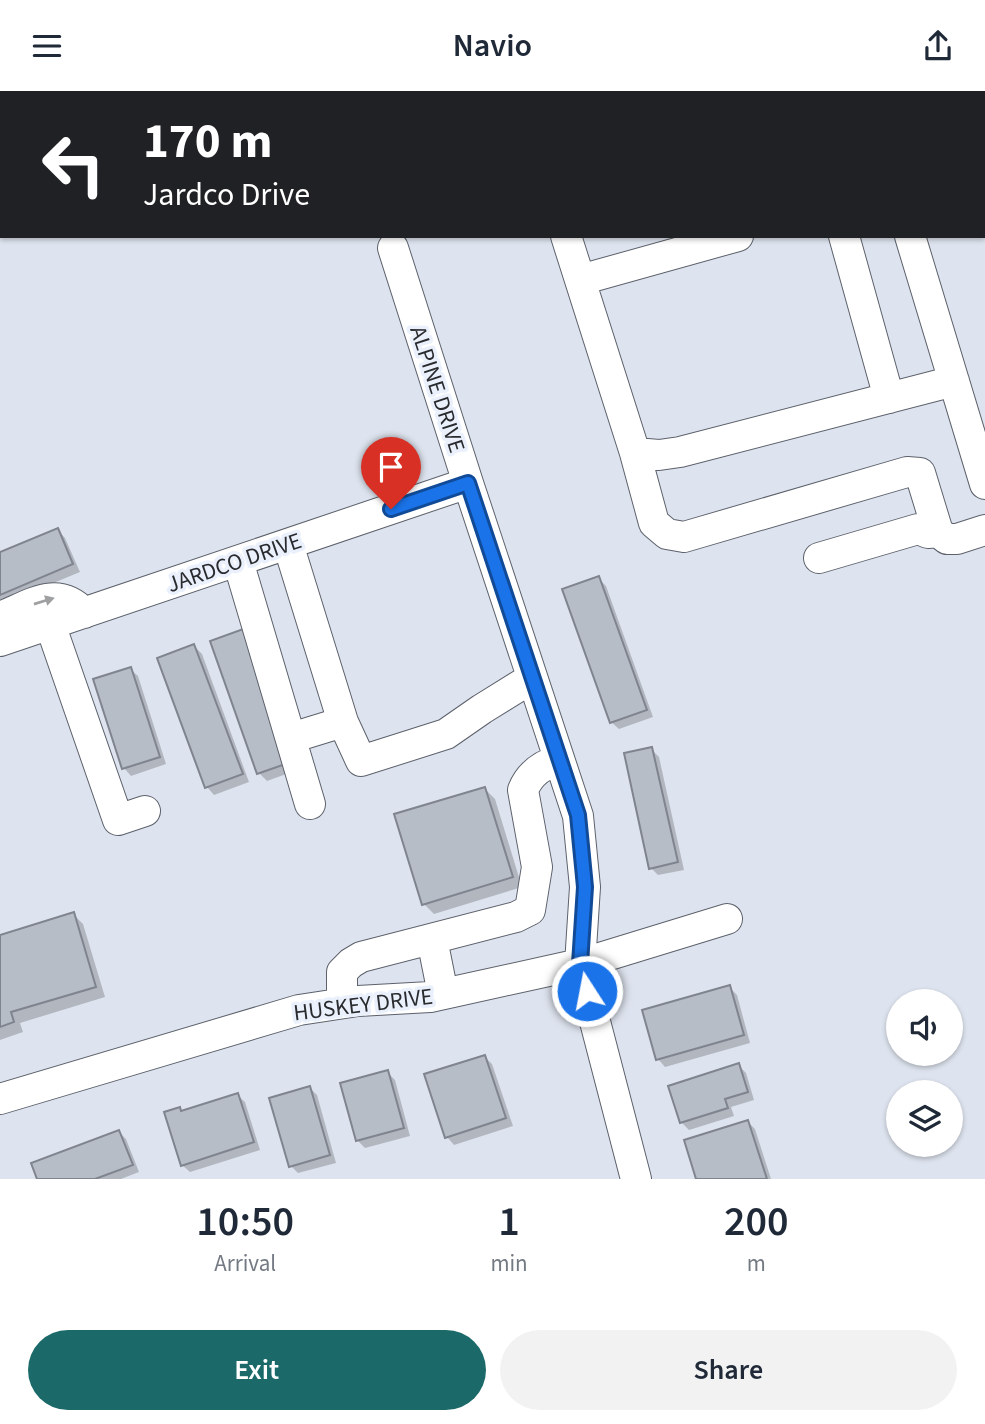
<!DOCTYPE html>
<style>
:root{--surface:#fff;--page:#f2f2f3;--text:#1f2937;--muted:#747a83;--accent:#1b6969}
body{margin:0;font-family:"Source Sans 3",sans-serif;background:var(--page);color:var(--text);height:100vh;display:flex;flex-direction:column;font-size:26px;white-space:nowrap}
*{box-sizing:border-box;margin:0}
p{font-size:23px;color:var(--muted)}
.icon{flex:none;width:38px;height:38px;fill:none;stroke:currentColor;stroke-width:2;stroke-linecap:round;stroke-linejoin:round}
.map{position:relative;height:1088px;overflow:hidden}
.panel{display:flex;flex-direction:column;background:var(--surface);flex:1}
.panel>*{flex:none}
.top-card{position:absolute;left:0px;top:0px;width:985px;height:147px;box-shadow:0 2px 5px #0004;background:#202124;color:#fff;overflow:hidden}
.buttons{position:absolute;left:886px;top:898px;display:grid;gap:14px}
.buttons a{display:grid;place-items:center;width:77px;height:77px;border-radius:50%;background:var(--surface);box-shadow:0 2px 5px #0004;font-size:35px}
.pin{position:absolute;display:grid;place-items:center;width:60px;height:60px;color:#fff;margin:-72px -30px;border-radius:50% 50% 50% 0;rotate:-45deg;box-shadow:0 0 7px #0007}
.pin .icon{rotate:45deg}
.me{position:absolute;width:77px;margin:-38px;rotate:349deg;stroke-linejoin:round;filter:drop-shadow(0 0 5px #0008)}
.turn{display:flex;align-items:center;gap:24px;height:147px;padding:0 28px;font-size:32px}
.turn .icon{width:91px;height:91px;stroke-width:2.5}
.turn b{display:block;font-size:49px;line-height:60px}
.eta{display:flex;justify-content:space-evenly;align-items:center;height:119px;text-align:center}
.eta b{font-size:42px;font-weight:600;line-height:49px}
.primary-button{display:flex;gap:14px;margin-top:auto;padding:14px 28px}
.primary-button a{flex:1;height:80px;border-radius:42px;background:var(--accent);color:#fff;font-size:28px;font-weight:600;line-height:80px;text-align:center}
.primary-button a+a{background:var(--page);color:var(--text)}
header{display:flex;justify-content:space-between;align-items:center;height:91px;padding:0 28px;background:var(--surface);font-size:32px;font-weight:600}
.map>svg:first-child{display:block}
.shadow{fill:#0003}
.building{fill:#b7bdc7;stroke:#7f848e;stroke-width:2}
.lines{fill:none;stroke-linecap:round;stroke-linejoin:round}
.minor-casing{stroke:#5c616b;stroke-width:32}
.minor{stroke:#fff;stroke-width:30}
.oneway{fill:#9fa0a1}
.route-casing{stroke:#114b97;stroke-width:18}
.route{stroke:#1a73e8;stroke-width:12}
.labels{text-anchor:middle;stroke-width:7;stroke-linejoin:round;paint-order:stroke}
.street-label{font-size:23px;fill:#292b2f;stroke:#ebf1fc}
</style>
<header><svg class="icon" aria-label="menu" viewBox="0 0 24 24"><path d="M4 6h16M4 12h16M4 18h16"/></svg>Navio<svg class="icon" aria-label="share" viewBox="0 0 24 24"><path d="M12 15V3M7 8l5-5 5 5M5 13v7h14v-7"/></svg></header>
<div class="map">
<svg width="985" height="1088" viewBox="0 0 985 1088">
<rect width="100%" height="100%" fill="#dee4ef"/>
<path class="shadow" d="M 58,439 L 65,447 L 80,481 L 0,514 L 0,463 Z
M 598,487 L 606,495 L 653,626 L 619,638 L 611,631 Z
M 212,551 L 300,678 L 267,690 L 259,682 Z
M 194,555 L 202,563 L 249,691 L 214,704 L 207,696 L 159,568 Z
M 130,578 L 138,585 L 166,673 L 131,685 L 124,677 Z
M 651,658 L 659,666 L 684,779 L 658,784 L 651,777 Z
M 485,698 L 495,708 L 522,796 L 434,823 L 424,813 Z
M 73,823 L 83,833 L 105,906 L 20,932 L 23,941 L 0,949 L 0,845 Z
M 729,896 L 737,904 L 750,952 L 665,976 L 658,968 Z
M 485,966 L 492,973 L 513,1035 L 454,1054 L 447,1046 Z
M 738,974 L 746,982 L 754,1009 L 731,1016 L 734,1025 L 689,1039 L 681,1031 Z
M 387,981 L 395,989 L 410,1045 L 365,1057 L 357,1049 Z
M 310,997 L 317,1004 L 336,1072 L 298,1082 L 291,1075 Z
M 237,1004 L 245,1011 L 260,1059 L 190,1081 L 182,1074 L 180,1018 L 183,1021 Z
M 748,1031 L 755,1038 L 771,1088 L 698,1088 Z
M 119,1041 L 126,1048 L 139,1081 L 121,1088 L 39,1088 Z"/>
<path class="building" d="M 58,437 L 73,473 L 0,504 L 0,461 Z
M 599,485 L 647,619 L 610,632 L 562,498 Z
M 246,537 L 294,670 L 257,683 L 210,550 Z
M 194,553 L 243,683 L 205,697 L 157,567 Z
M 131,576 L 160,666 L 122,678 L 93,588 Z
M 652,656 L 678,771 L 649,778 L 624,662 Z
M 485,696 L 513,786 L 422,814 L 394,723 Z
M 74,821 L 96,896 L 11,921 L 14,931 L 0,936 L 0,844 Z
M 730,894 L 744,944 L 656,969 L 642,919 Z
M 485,964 L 506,1027 L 445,1047 L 424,983 Z
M 739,972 L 748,1001 L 725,1008 L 728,1017 L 680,1032 L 668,995 Z
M 388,979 L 404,1037 L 356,1050 L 340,992 Z
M 310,995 L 330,1064 L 289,1076 L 269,1007 Z
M 238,1002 L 254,1051 L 181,1075 L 164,1021 L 180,1016 L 181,1020 Z
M 748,1029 L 767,1088 L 696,1088 L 684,1049 Z
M 119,1039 L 133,1074 L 95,1088 L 37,1088 L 31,1072 Z"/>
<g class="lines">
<defs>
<path id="minor" d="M 350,0 L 351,2
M 471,0 L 472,2
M 520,0 L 521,2
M 858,0 L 860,2
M 912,0 L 912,2
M 697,2 L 703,0
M 953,2 L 953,0
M 984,41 L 985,42
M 566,145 L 635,362 L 659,364 L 680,361 L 954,290
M 844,145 L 889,307
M 910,145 L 985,393
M 393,157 L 468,392 L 578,725 L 585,796 L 580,873 L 636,1088
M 580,189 L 738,145
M 635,362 L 654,432 L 667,443 L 684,446 L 907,381 L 920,382 L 938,441 L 947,448 L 957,448 L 985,439
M 288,453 L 343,631 L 291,647
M 819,467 L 918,438 L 928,442 L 938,441
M 238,470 L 310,713
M 0,526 C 31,514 57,493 84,522
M 50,533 L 118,729 L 145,720
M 0,550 L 468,392
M 343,631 L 361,670 L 446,643 L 482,618 L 532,587
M 432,848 L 443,903
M 342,912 L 342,881 L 351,872 L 361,866 L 516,826 L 530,819 L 537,776 L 523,699 C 530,682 542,674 559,669
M 0,1008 L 299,919 L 358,910 L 430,906 L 580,873 L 727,828"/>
</defs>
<use href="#minor" class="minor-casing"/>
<use href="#minor" class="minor"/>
</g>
<defs><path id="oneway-solid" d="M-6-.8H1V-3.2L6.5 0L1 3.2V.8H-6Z" transform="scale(1.75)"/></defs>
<use class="oneway" href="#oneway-solid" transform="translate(44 510) rotate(-17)"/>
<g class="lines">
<defs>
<path id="route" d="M 391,418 L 468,392 L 578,724 L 585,796 L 580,873 L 587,900"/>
</defs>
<use href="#route" class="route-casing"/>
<use href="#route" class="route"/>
</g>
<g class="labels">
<g class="street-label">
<text transform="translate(438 298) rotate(72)" y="8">ALPINE DRIVE</text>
<text transform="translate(234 471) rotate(-19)" y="8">JARDCO DRIVE</text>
<text transform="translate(363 913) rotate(-7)" y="8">HUSKEY DRIVE</text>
</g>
</g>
</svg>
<div class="buttons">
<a><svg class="icon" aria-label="sound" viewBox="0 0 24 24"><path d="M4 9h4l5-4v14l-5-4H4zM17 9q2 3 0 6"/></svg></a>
<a><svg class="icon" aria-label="layers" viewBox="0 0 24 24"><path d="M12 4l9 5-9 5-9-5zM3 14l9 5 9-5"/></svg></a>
</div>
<div class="pin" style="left:391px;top:418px;background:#d93025"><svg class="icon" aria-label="arrive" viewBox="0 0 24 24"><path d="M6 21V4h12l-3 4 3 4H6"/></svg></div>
<svg class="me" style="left:587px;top:900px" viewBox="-20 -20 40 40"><circle r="17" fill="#1a73e8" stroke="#fff" stroke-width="3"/><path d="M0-11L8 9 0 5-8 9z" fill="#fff"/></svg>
<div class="top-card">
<div class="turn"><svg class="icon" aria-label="left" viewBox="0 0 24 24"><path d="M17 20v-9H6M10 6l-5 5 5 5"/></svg><div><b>170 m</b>Jardco Drive</div></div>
</div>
</div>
<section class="panel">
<div class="eta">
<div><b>10:50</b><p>Arrival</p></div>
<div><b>1</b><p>min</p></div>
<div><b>200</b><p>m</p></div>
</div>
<div class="primary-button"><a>Exit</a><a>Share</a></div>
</section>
